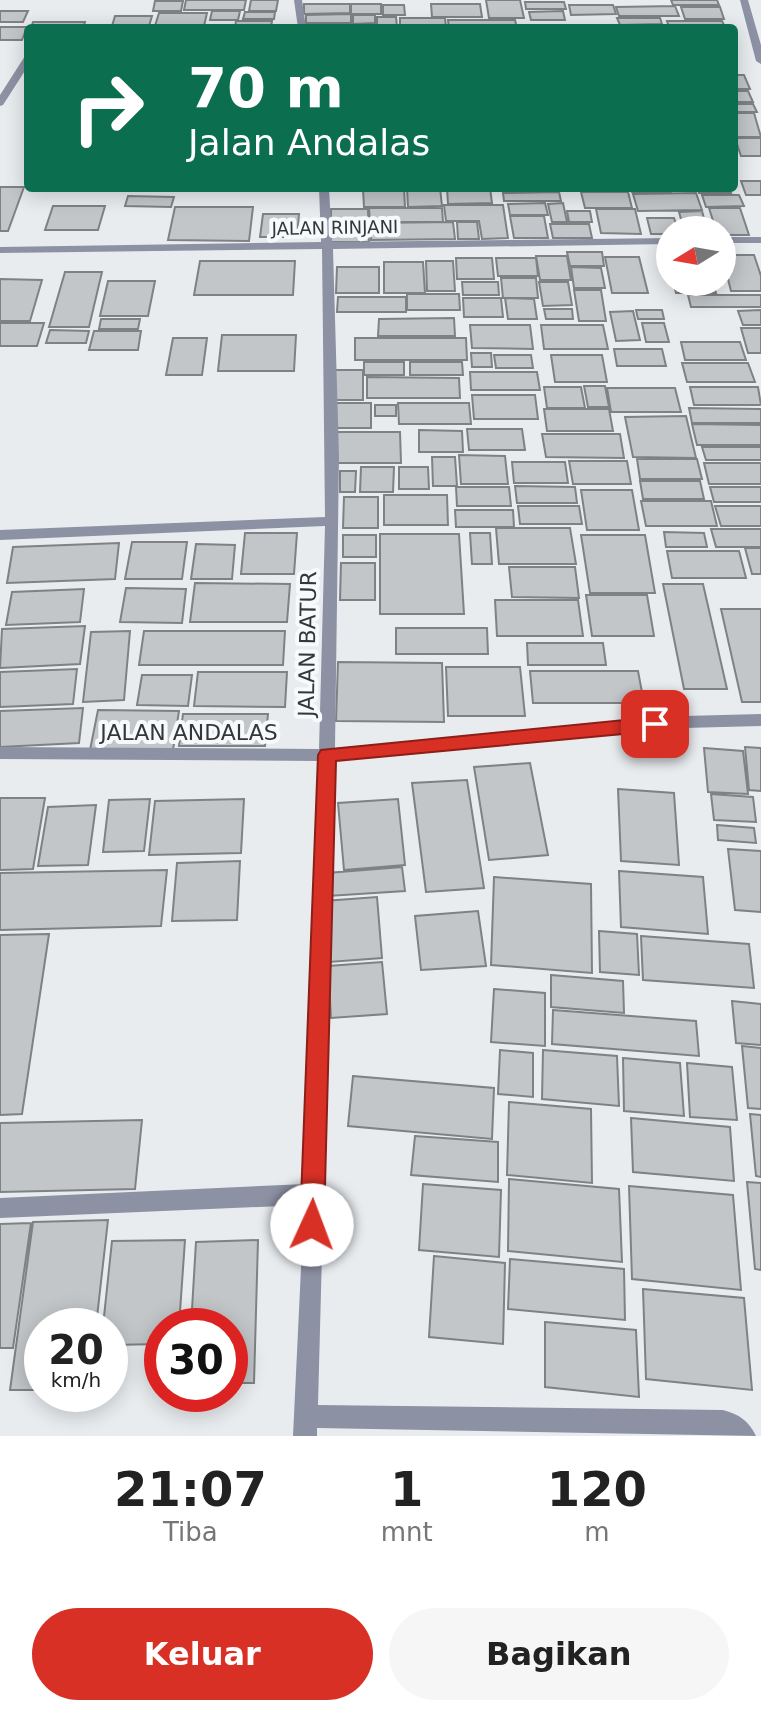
<!DOCTYPE html>
<html lang="id">
<style>
:root{--surface:#fff;--page:#f6f6f6;--text:#222;--muted:#767676;--accent:#d93025}
body{margin:0;font-family:"DejaVu Sans",sans-serif;background:var(--page);color:var(--text);height:100vh;display:flex;flex-direction:column;font-size:30px;white-space:nowrap}
*{box-sizing:border-box;margin:0}
p{font-size:26px;color:var(--muted)}
.icon{flex:none;width:44px;height:44px;fill:none;stroke:currentColor;stroke-width:2;stroke-linecap:round;stroke-linejoin:round}
.map{position:relative;height:1436px;overflow:hidden}
.side{display:flex;flex-direction:column;background:var(--surface);flex:1}
.side>*{flex:none}
.hud{position:absolute;left:24px;top:24px;width:714px;height:168px;border-radius:8px;box-shadow:0 4px 20px #0003;background:#0b6e4f;color:#fff;overflow:hidden}
.needle{width:52px;rotate:259deg}
.tools{position:absolute;left:656px;top:216px;display:grid;gap:16px}
.tools a{display:grid;place-items:center;width:80px;height:80px;border-radius:50%;background:var(--surface);box-shadow:0 4px 20px #0003;font-size:40px}
.speed{position:absolute;left:24px;top:1308px;display:flex;gap:16px;font-size:40px;font-weight:700;text-align:center}
.speed>*{display:grid;place-content:center;width:104px;height:104px;border-radius:50%;background:var(--surface);box-shadow:0 4px 20px #0003;line-height:1}
.speed small{font-size:20px;font-weight:400}
.speed .limit{border:12px solid #d22;background:#fff;color:#111}
.pin{position:absolute;display:grid;place-items:center;width:68px;height:68px;color:#fff;margin:-34px;border-radius:16px;box-shadow:0 4px 12px #0006}
.me{position:absolute;width:88px;margin:-44px;rotate:2deg;stroke-linejoin:round;filter:drop-shadow(0 0 6px #0008)}
.turn{display:flex;align-items:center;gap:28px;height:168px;padding:0 32px;font-size:36px}
.turn .icon{width:104px;height:104px;stroke-width:2.5}
.turn b{display:block;font-size:56px;line-height:68px}
.eta{display:flex;justify-content:space-evenly;align-items:center;height:136px;text-align:center}
.eta b{font-size:48px;font-weight:700;line-height:56px}
.primary-button{display:flex;gap:16px;margin-top:auto;padding:16px 32px}
.primary-button a{flex:1;height:92px;border-radius:48px;background:var(--accent);color:#fff;font-size:32px;font-weight:700;line-height:92px;text-align:center}
.primary-button a+a{background:var(--page);color:var(--text)}
.map>svg:first-child{display:block}
.building{fill:#c2c6c8;stroke:#7e8284;stroke-width:2}
.lines{fill:none;stroke-linecap:round;stroke-linejoin:round}
.minor{fill:#8d91a4;fill-rule:evenodd}
.route{fill:#d93025;stroke:#8d1f18;stroke-width:2}
.labels{text-anchor:middle;stroke-width:8;stroke-linejoin:round;paint-order:stroke}
.far-street-label{font-size:18px;fill:#353637;stroke:#f6fafd}
.street-label{font-size:22px;fill:#353637;stroke:#f6fafd}
</style>
<div class="map">
<svg width="761" height="1436" viewBox="0 0 761 1436">
<rect width="100%" height="100%" fill="#e9ecef"/>
<path class="building" d="M 186,0 L 246,0 L 244,10 L 184,10 Z
M 251,0 L 278,0 L 276,11 L 249,11 Z
M 486,0 L 520,0 L 524,18 L 489,18 Z
M 671,0 L 717,0 L 719,5 L 673,5 Z
M 155,1 L 183,1 L 181,11 L 153,11 Z
M 525,2 L 564,2 L 566,9 L 526,9 Z
M 304,4 L 350,4 L 350,13 L 304,14 Z
M 351,4 L 381,4 L 381,14 L 351,14 Z
M 431,4 L 480,4 L 482,17 L 432,17 Z
M 383,5 L 404,5 L 405,15 L 383,15 Z
M 569,5 L 613,5 L 616,14 L 571,15 Z
M 675,6 L 679,16 L 619,16 L 616,7 Z
M 681,7 L 720,7 L 724,19 L 685,19 Z
M 0,11 L 28,11 L 23,22 L 0,22 Z
M 212,11 L 240,11 L 238,20 L 210,20 Z
M 563,11 L 565,20 L 531,20 L 529,12 Z
M 245,12 L 275,12 L 274,19 L 243,19 Z
M 159,13 L 207,13 L 204,26 L 155,26 Z
M 351,14 L 351,23 L 306,23 L 306,15 Z
M 353,15 L 375,15 L 375,23 L 353,24 Z
M 115,16 L 152,16 L 149,26 L 112,26 Z
M 377,17 L 396,17 L 397,27 L 377,27 Z
M 400,18 L 445,18 L 446,27 L 400,28 Z
M 617,18 L 660,18 L 662,24 L 620,25 Z
M 448,20 L 515,20 L 517,28 L 449,28 Z
M 236,21 L 272,21 L 271,27 L 235,27 Z
M 667,21 L 722,21 L 725,27 L 669,27 Z
M 33,22 L 85,22 L 83,28 L 31,28 Z
M 371,24 L 372,28 L 315,28 L 315,25 Z
M 557,25 L 615,25 L 616,28 L 558,28 Z
M 0,27 L 27,27 L 22,40 L 0,40 Z
M 734,75 L 744,75 L 750,89 L 734,89 Z
M 734,91 L 748,91 L 753,102 L 734,102 Z
M 734,104 L 753,104 L 757,112 L 734,112 Z
M 734,113 L 754,113 L 761,137 L 734,137 Z
M 735,138 L 761,138 L 761,156 L 741,156 Z
M 741,181 L 761,181 L 761,195 L 746,195 Z
M 0,187 L 24,187 L 8,231 L 0,231 Z
M 407,188 L 440,188 L 442,206 L 408,207 Z
M 447,188 L 490,188 L 492,203 L 448,204 Z
M 505,188 L 570,188 L 570,190 L 505,191 Z
M 631,188 L 669,188 L 671,192 L 632,192 Z
M 697,188 L 729,188 L 731,193 L 699,193 Z
M 363,189 L 404,189 L 405,207 L 364,207 Z
M 559,192 L 561,201 L 504,201 L 503,193 Z
M 581,192 L 628,192 L 632,208 L 585,208 Z
M 696,193 L 702,210 L 638,211 L 633,194 Z
M 702,195 L 739,195 L 744,206 L 706,207 Z
M 128,196 L 174,197 L 171,207 L 125,206 Z
M 545,203 L 548,215 L 510,215 L 508,204 Z
M 563,203 L 567,222 L 552,222 L 548,204 Z
M 444,205 L 503,205 L 508,238 L 482,239 L 479,221 L 446,221 Z
M 53,206 L 105,206 L 98,230 L 45,230 Z
M 175,207 L 253,207 L 249,241 L 168,240 Z
M 369,208 L 442,208 L 443,222 L 370,222 Z
M 709,208 L 740,208 L 749,235 L 722,235 L 722,230 L 716,230 Z
M 331,209 L 368,209 L 369,242 L 331,242 Z
M 596,209 L 635,209 L 641,234 L 601,233 Z
M 567,211 L 590,211 L 592,222 L 569,222 Z
M 702,211 L 707,230 L 684,230 L 679,212 Z
M 263,214 L 299,214 L 297,237 L 260,237 Z
M 510,216 L 544,216 L 548,238 L 514,238 Z
M 647,218 L 674,218 L 678,230 L 670,230 L 670,234 L 651,234 Z
M 453,222 L 455,239 L 371,240 L 371,223 Z
M 457,222 L 477,222 L 479,239 L 458,239 Z
M 550,224 L 589,224 L 592,238 L 553,238 Z
M 567,252 L 602,252 L 604,266 L 570,266 Z
M 722,255 L 754,255 L 761,276 L 761,291 L 731,291 Z
M 536,256 L 567,256 L 571,280 L 540,280 Z
M 605,257 L 639,257 L 648,293 L 612,293 Z
M 456,258 L 492,258 L 494,279 L 457,279 Z
M 496,258 L 536,258 L 538,276 L 498,276 Z
M 200,261 L 295,261 L 293,295 L 194,295 Z
M 426,261 L 453,261 L 455,291 L 427,291 Z
M 384,262 L 423,262 L 425,293 L 384,293 Z
M 337,267 L 379,267 L 379,293 L 336,293 Z
M 571,267 L 601,268 L 605,288 L 574,288 Z
M 65,272 L 102,272 L 89,327 L 49,327 Z
M 501,278 L 536,278 L 538,298 L 503,298 Z
M 0,279 L 42,280 L 30,321 L 0,321 Z
M 108,281 L 155,281 L 148,316 L 100,316 Z
M 462,282 L 498,282 L 499,295 L 463,295 Z
M 539,282 L 568,282 L 572,305 L 543,306 Z
M 673,282 L 713,282 L 716,293 L 676,293 Z
M 574,290 L 601,290 L 606,321 L 579,321 Z
M 407,294 L 459,294 L 460,310 L 407,310 Z
M 688,295 L 761,295 L 761,307 L 691,307 Z
M 338,297 L 406,297 L 406,312 L 337,312 Z
M 463,298 L 501,298 L 503,317 L 464,317 Z
M 505,298 L 534,299 L 537,319 L 508,319 Z
M 544,309 L 572,309 L 573,319 L 546,319 Z
M 636,310 L 662,310 L 664,319 L 638,319 Z
M 761,310 L 761,325 L 743,325 L 738,311 Z
M 633,311 L 640,340 L 616,341 L 610,312 Z
M 454,318 L 455,336 L 378,336 L 379,319 Z
M 101,319 L 140,319 L 138,329 L 99,329 Z
M 0,323 L 44,323 L 37,346 L 0,346 Z
M 642,323 L 664,323 L 669,342 L 646,342 Z
M 470,325 L 530,325 L 533,349 L 472,348 Z
M 541,325 L 603,325 L 608,349 L 544,349 Z
M 741,328 L 761,328 L 761,353 L 748,353 Z
M 50,330 L 89,331 L 86,343 L 46,343 Z
M 94,331 L 141,331 L 138,350 L 89,350 Z
M 222,335 L 296,335 L 294,371 L 218,371 Z
M 173,338 L 207,338 L 202,375 L 166,375 Z
M 355,338 L 466,338 L 467,360 L 355,360 Z
M 681,342 L 740,342 L 746,360 L 685,360 Z
M 614,349 L 662,349 L 666,366 L 617,366 Z
M 471,353 L 491,353 L 492,367 L 472,367 Z
M 494,355 L 531,355 L 533,368 L 496,368 Z
M 551,355 L 602,355 L 607,382 L 555,382 Z
M 364,362 L 404,362 L 404,375 L 364,375 Z
M 410,362 L 462,362 L 463,375 L 410,375 Z
M 682,363 L 748,363 L 755,382 L 687,382 Z
M 332,370 L 363,370 L 363,400 L 331,400 Z
M 470,372 L 537,372 L 540,390 L 471,390 Z
M 367,377 L 459,378 L 460,398 L 367,398 Z
M 584,386 L 605,386 L 609,407 L 588,407 Z
M 544,387 L 581,387 L 585,408 L 547,408 Z
M 690,387 L 758,387 L 761,405 L 694,405 Z
M 607,388 L 675,388 L 681,412 L 611,412 Z
M 472,395 L 535,395 L 538,419 L 474,419 Z
M 336,403 L 371,403 L 371,428 L 335,428 Z
M 398,403 L 469,403 L 471,424 L 399,424 Z
M 375,405 L 396,405 L 396,416 L 375,416 Z
M 689,408 L 761,409 L 761,423 L 692,423 Z
M 544,409 L 609,409 L 613,431 L 547,431 Z
M 686,416 L 696,458 L 633,457 L 625,417 Z
M 692,424 L 761,425 L 761,445 L 697,445 Z
M 467,429 L 522,429 L 525,450 L 469,450 Z
M 419,430 L 462,431 L 463,452 L 419,452 Z
M 333,432 L 400,432 L 401,463 L 332,463 Z
M 542,434 L 620,434 L 624,458 L 546,457 Z
M 702,447 L 761,447 L 761,460 L 706,460 Z
M 459,455 L 505,456 L 508,484 L 461,484 Z
M 432,457 L 455,457 L 457,486 L 433,486 Z
M 637,459 L 697,459 L 702,479 L 640,479 Z
M 569,461 L 627,461 L 631,484 L 573,484 Z
M 512,462 L 565,462 L 568,483 L 514,483 Z
M 704,463 L 761,463 L 761,484 L 709,484 Z
M 361,467 L 394,467 L 393,492 L 360,492 Z
M 399,467 L 428,467 L 429,489 L 399,489 Z
M 340,471 L 356,471 L 355,492 L 340,492 Z
M 640,481 L 700,481 L 704,499 L 643,499 Z
M 515,486 L 575,487 L 577,503 L 517,503 Z
M 456,487 L 509,487 L 511,506 L 457,506 Z
M 710,487 L 761,487 L 761,502 L 714,502 Z
M 581,490 L 632,490 L 639,530 L 587,530 Z
M 384,495 L 447,495 L 448,525 L 384,525 Z
M 344,497 L 378,497 L 378,528 L 343,528 Z
M 641,501 L 711,501 L 717,526 L 646,526 Z
M 518,506 L 579,506 L 582,524 L 520,524 Z
M 715,506 L 761,506 L 761,526 L 721,526 Z
M 455,510 L 513,510 L 514,527 L 456,527 Z
M 496,528 L 570,528 L 576,564 L 499,564 Z
M 711,529 L 761,529 L 761,547 L 716,547 Z
M 664,532 L 704,533 L 707,547 L 666,547 Z
M 245,533 L 297,533 L 294,574 L 241,574 Z
M 470,533 L 490,533 L 492,564 L 472,564 Z
M 380,534 L 459,534 L 464,614 L 380,614 Z
M 343,535 L 376,535 L 376,557 L 343,557 Z
M 581,535 L 645,535 L 655,593 L 590,593 Z
M 132,542 L 187,542 L 182,579 L 125,579 Z
M 119,543 L 115,579 L 7,583 L 13,547 Z
M 196,544 L 235,545 L 232,579 L 191,579 Z
M 745,548 L 761,548 L 761,574 L 752,574 Z
M 667,551 L 739,551 L 746,578 L 672,578 Z
M 341,563 L 375,563 L 375,600 L 340,600 Z
M 509,567 L 575,567 L 579,598 L 512,597 Z
M 195,583 L 290,584 L 287,622 L 190,622 Z
M 663,584 L 703,584 L 727,689 L 684,689 Z
M 126,588 L 186,589 L 182,623 L 120,622 Z
M 84,589 L 80,622 L 6,625 L 12,592 Z
M 586,595 L 647,595 L 654,636 L 592,636 Z
M 495,600 L 578,600 L 583,636 L 497,636 Z
M 721,609 L 761,609 L 761,702 L 742,702 Z
M 85,626 L 80,664 L 0,668 L 2,629 Z
M 396,628 L 487,628 L 488,654 L 396,654 Z
M 130,631 L 124,700 L 83,702 L 91,632 Z
M 144,631 L 285,631 L 283,665 L 139,665 Z
M 527,643 L 603,643 L 606,665 L 528,665 Z
M 338,662 L 442,663 L 444,722 L 336,721 Z
M 446,667 L 520,667 L 525,716 L 448,716 Z
M 77,669 L 73,704 L 0,707 L 0,672 Z
M 530,671 L 638,671 L 644,703 L 533,703 Z
M 198,672 L 287,672 L 285,707 L 194,706 Z
M 142,675 L 192,675 L 188,706 L 137,705 Z
M 83,708 L 79,743 L 0,747 L 0,711 Z
M 98,710 L 179,711 L 173,750 L 90,750 Z
M 183,714 L 268,714 L 265,746 L 179,746 Z
M 745,747 L 761,748 L 761,791 L 749,790 Z
M 704,748 L 743,751 L 748,794 L 708,792 Z
M 530,763 L 548,855 L 489,860 L 474,767 Z
M 467,780 L 484,888 L 426,892 L 412,783 Z
M 618,789 L 674,793 L 679,865 L 621,861 Z
M 711,794 L 753,797 L 756,822 L 714,820 Z
M 0,798 L 45,798 L 33,869 L 0,870 Z
M 150,799 L 144,851 L 103,852 L 109,800 Z
M 244,799 L 241,853 L 149,855 L 155,801 Z
M 398,799 L 405,865 L 344,870 L 338,803 Z
M 96,805 L 88,865 L 38,866 L 48,807 Z
M 717,825 L 754,828 L 756,843 L 718,840 Z
M 728,849 L 761,851 L 761,912 L 735,910 Z
M 240,861 L 237,920 L 172,921 L 177,863 Z
M 402,867 L 405,891 L 328,896 L 327,873 Z
M 167,870 L 161,926 L 0,930 L 0,873 Z
M 619,871 L 703,877 L 708,934 L 621,927 Z
M 494,877 L 591,884 L 592,973 L 491,965 Z
M 377,897 L 382,958 L 329,962 L 324,901 Z
M 478,911 L 486,966 L 421,970 L 415,916 Z
M 599,931 L 637,934 L 639,975 L 600,972 Z
M 49,934 L 22,1114 L 0,1115 L 0,935 Z
M 641,936 L 749,944 L 754,988 L 643,980 Z
M 382,962 L 387,1014 L 331,1018 L 328,966 Z
M 551,975 L 623,981 L 624,1013 L 551,1007 Z
M 494,989 L 545,993 L 545,1046 L 491,1042 Z
M 732,1001 L 761,1004 L 761,1045 L 736,1043 Z
M 553,1010 L 696,1021 L 699,1056 L 552,1044 Z
M 742,1046 L 761,1048 L 761,1109 L 748,1108 Z
M 500,1050 L 533,1053 L 533,1097 L 498,1094 Z
M 543,1050 L 617,1056 L 619,1106 L 542,1099 Z
M 623,1058 L 680,1063 L 684,1116 L 624,1111 Z
M 687,1063 L 732,1067 L 737,1120 L 690,1117 Z
M 353,1076 L 494,1088 L 492,1139 L 348,1126 Z
M 509,1102 L 591,1109 L 592,1183 L 507,1175 Z
M 750,1114 L 761,1115 L 761,1177 L 756,1176 Z
M 631,1118 L 730,1127 L 734,1181 L 633,1172 Z
M 142,1120 L 135,1189 L 0,1192 L 0,1123 Z
M 415,1136 L 498,1142 L 498,1182 L 411,1175 Z
M 509,1179 L 619,1189 L 622,1262 L 508,1251 Z
M 747,1182 L 761,1183 L 761,1270 L 755,1269 Z
M 423,1184 L 501,1190 L 499,1257 L 419,1250 Z
M 629,1186 L 733,1195 L 741,1290 L 632,1279 Z
M 108,1220 L 96,1326 L 42,1326 L 42,1390 L 10,1390 L 33,1222 Z
M 31,1223 L 13,1348 L 0,1348 L 0,1224 Z
M 185,1240 L 179,1326 L 162,1326 L 162,1344 L 110,1345 L 110,1326 L 103,1326 L 112,1241 Z
M 258,1240 L 254,1383 L 230,1383 L 230,1326 L 191,1326 L 196,1242 Z
M 434,1256 L 505,1263 L 503,1344 L 429,1337 Z
M 510,1259 L 624,1269 L 625,1320 L 508,1309 Z
M 643,1289 L 744,1298 L 752,1390 L 646,1379 Z
M 545,1322 L 636,1330 L 639,1397 L 545,1387 Z"/>
<g class="lines">
<path class="minor" d="M 294,0 L 302,0 L 306,28 L 298,28 Z
M 740,0 L 748,0 L 761,45 L 761,64 L 756,61 Z
M 28,55 L 28,66 L 3,105 L 0,106 L 0,95 L 25,56 Z
M 319,188 L 329,188 L 332,242 L 670,238 L 670,244 L 333,249 L 339,456 L 335,748 L 684,716 L 761,714 L 761,726 L 684,728 L 335,761 L 318,1405 L 723,1410 C 739,1414 749,1421 756,1436 L 317,1428 L 317,1436 L 293,1436 L 304,1205 L 0,1218 L 0,1198 L 305,1184 L 318,761 L 0,759 L 0,747 L 319,749 L 325,526 L 0,540 L 0,530 L 325,517 L 322,249 L 0,253 L 0,247 L 321,242 Z
M 722,237 L 761,237 L 761,243 L 722,243 Z"/>
</g>
<path class="route" d="M 655,717 L 664,724 L 655,731 L 336,761 L 324,1225 L 321,1234 L 312,1237 L 304,1234 L 300,1225 L 318,755 L 321,750 Z"/>
<g class="labels">
<g class="far-street-label">
<text transform="translate(335 228) rotate(-1)" y="6">JALAN RINJANI</text>
</g>
<g class="street-label">
<text transform="translate(307 644) rotate(-89)" y="8">JALAN BATUR</text>
<text x="189" y="740">JALAN ANDALAS</text>
</g>
</g>
</svg>
<div class="tools">
<a><svg class="needle" viewBox="-14 -14 28 28"><path d="M0-13l5 13h-10z" fill="#e53935"/><path d="M0 13l5-13h-10z" fill="#767676"/></svg></a>
</div>
<div class="speed"><div>20<small>km/h</small></div><div class="limit">30</div></div>
<div class="pin" style="left:655px;top:724px;background:#d93025"><svg class="icon" aria-label="arrive" viewBox="0 0 24 24"><path d="M6 21V4h12l-3 4 3 4H6"/></svg></div>
<svg class="me" style="left:312px;top:1225px" viewBox="-20 -20 40 40"><circle r="19" fill="#fff"/><path d="M0-13L10 11 0 6-10 11z" fill="#d93025"/></svg>
<div class="hud">
<div class="turn"><svg class="icon" aria-label="right" viewBox="0 0 24 24"><path d="M7 20v-9h11M14 6l5 5-5 5"/></svg><div><b>70 m</b>Jalan Andalas</div></div>
</div>
</div>
<section class="side">
<div class="eta">
<div><b>21:07</b><p>Tiba</p></div>
<div><b>1</b><p>mnt</p></div>
<div><b>120</b><p>m</p></div>
</div>
<div class="primary-button"><a>Keluar</a><a>Bagikan</a></div>
</section>
